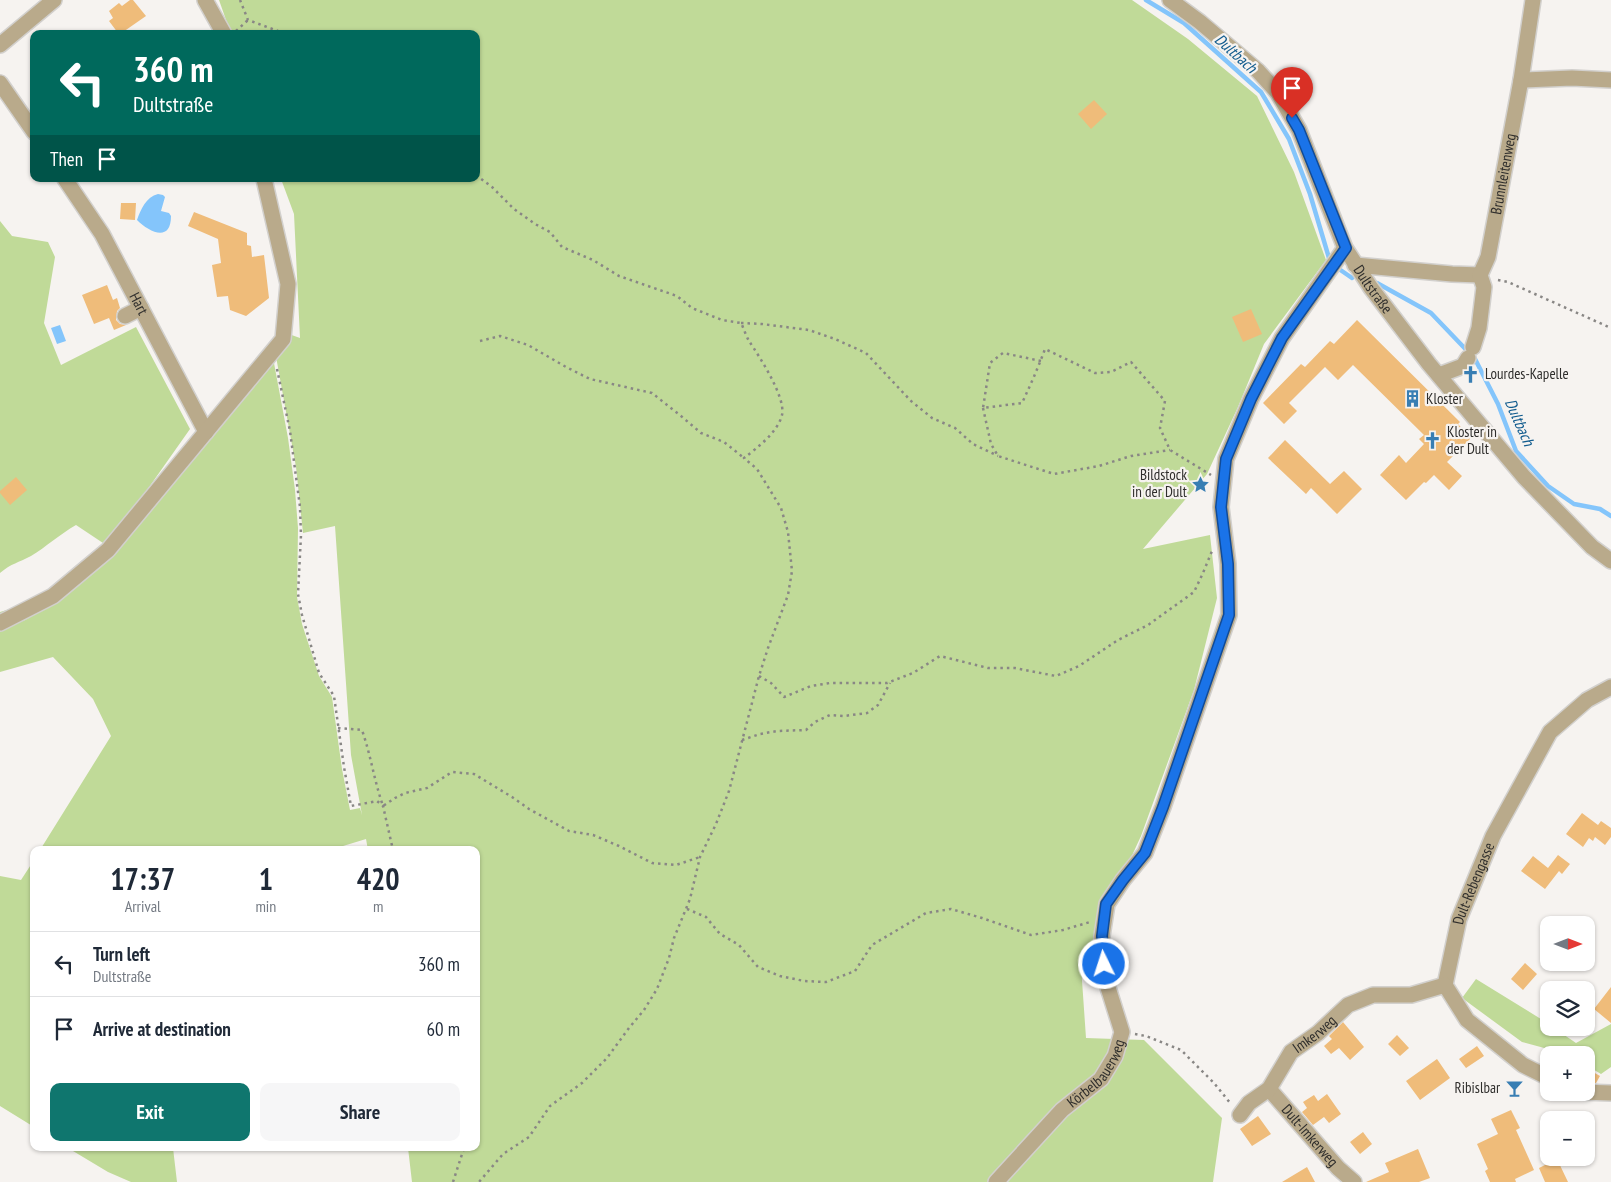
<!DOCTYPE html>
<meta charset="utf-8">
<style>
:root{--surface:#fff;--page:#f6f6f7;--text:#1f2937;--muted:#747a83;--line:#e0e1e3;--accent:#0f766e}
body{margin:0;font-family:"PT Sans Narrow",sans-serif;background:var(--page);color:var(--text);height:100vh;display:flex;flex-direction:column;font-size:19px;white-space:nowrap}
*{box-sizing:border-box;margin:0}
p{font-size:16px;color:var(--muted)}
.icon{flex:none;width:28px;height:28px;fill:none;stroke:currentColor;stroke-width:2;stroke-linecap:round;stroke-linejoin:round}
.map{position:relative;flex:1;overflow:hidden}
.side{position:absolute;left:30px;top:846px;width:450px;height:305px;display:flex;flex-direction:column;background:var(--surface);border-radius:10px;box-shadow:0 1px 4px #0004}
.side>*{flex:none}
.banner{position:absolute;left:30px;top:30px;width:450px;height:152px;border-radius:10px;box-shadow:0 1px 4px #0004;background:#00695c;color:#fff;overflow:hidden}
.needle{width:32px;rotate:90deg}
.buttons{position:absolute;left:1540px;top:916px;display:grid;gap:10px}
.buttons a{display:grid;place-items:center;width:55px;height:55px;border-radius:10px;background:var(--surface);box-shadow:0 1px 4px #0004;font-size:25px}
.pin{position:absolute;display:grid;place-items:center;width:42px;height:42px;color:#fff;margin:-51px -21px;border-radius:50% 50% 50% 0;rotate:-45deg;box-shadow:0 0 5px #0007}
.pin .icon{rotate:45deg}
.me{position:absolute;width:55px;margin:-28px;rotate:356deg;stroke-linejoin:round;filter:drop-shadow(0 0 4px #0008)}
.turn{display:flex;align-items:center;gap:18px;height:105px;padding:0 20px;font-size:22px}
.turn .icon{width:65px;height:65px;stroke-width:2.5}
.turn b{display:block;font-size:35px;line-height:42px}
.then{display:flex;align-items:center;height:48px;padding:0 20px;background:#0003;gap:10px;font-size:19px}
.eta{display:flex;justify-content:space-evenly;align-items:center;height:85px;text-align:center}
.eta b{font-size:30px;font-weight:600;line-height:35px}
.button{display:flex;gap:10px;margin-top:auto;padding:10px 20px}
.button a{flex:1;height:58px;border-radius:10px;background:var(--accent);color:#fff;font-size:20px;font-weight:600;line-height:58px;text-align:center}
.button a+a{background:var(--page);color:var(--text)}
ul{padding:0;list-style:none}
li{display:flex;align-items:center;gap:15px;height:65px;padding:0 20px;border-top:1px solid var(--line)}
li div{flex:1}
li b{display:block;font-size:19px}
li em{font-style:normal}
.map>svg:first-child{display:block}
.green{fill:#c0da98}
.water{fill:#84c5fb}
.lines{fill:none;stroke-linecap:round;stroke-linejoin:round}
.stream{stroke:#84c5fb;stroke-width:4.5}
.building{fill:#efbc7a}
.minor-casing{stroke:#d2d0cd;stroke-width:18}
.path{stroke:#898785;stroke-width:2.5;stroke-dasharray:2.5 4;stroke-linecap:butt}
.minor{stroke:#b9aa8b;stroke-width:15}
.route-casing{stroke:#114b97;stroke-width:12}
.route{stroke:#1a73e8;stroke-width:9}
.labels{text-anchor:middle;stroke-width:4.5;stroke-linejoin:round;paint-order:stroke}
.street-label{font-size:15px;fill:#2f2e2c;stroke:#f6f3f0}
.poi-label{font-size:15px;fill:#2f2e2c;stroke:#f6f3f0;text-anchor:start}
.water-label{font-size:16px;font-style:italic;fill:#125c8e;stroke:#f6f3f0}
</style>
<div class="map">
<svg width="1611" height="1182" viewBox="0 0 1611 1182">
<rect width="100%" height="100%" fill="#f6f3f0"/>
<path class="green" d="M 219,0 L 1132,0 L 1188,39 L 1257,96 L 1294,172 L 1326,260 L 1264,344 L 1238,407 L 1207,474 L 1143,549 L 1210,535 L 1217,598 L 1194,690 L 1141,836 L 1081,966 L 1086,1038 L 1144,1040 L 1222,1118 L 1213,1182 L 412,1182 L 408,1148 L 476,1148 L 476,850 L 368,850 L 366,839 L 330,850 L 40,850 L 111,736 L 93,699 L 53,657 L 0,672 L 0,612 L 10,609 L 23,621 L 54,604 L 102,563 L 240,395 L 274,363 L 288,438 L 295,490 L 298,528 L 297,597 L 302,624 L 319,676 L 332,697 L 342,769 L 350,810 L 360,808 L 362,815 L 351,755 L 335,526 L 303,533 L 296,467 L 275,351 L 286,333 L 300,338 L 294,214 L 281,179 L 476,179 L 476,34 L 231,34 Z
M 0,221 L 12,236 L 48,242 L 55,257 L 44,323 L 61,365 L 136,327 L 190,429 L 121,527 L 106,545 L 76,525 C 60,534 46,547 31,556 C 18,563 12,563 0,573 Z
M 34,860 L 34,1127 L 0,1106 L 0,876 L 21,880 Z
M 1476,979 L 1549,1024 L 1549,1028 L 1554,1028 L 1576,1043 L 1611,1024 L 1611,1067 L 1601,1074 L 1586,1065 L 1586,1055 L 1570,1055 L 1522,1042 L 1462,998 Z
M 68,1148 L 173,1148 L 177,1182 L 131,1182 L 108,1172 Z"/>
<path class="water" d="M 158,194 L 163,195 L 165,197 L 161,211 L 169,213 L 171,216 C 171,243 149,232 137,220 C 141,209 146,197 158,194 Z
M 60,325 L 66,341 L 57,344 L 51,328 Z"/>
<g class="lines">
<path class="stream" d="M 1146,0 L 1184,23 L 1261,92 L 1289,139 L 1310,194 L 1329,258
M 1339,269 L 1352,278
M 1377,283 L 1431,313 L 1475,359 L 1498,404 L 1516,451 L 1548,486 L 1574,504 L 1600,509 L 1611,516"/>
</g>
<path class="building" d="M 130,0 L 133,0 L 146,16 L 123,32 L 122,31 L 118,33 L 109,21 L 113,18 L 109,11 L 119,3 L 122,6 Z
M 1094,100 L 1107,114 L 1091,129 L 1078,114 Z
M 121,203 L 136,203 L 135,220 L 120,219 Z
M 194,212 L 247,233 L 247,245 L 251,246 L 252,257 L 264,255 L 269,298 L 246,316 L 230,310 L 228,296 L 217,297 L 212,265 L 221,263 L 218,239 L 188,226 Z
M 107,285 L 113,300 L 117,298 L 120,308 L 117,311 L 116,320 L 120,324 L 126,325 L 114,330 L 109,318 L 94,324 L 82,295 Z
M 1251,309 L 1262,334 L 1243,342 L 1232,317 Z
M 1357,320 L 1460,422 L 1458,424 L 1471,438 L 1447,462 L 1462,476 L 1449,490 L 1434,475 L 1426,483 L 1424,482 L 1406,500 L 1380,475 L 1399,455 L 1406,463 L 1424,444 L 1419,439 L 1424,435 L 1353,365 L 1338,380 L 1325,367 L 1289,403 L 1297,411 L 1284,424 L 1263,403 L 1301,364 L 1305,367 L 1330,341 L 1334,344 Z
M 1285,440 L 1330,484 L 1344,471 L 1362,489 L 1337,514 L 1311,488 L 1306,494 L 1268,458 Z
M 16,477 L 27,490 L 10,505 L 0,493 L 0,491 Z
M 1582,813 L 1598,825 L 1601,821 L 1611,828 L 1611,837 L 1605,845 L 1595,837 L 1593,841 L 1589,838 L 1583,847 L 1566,834 Z
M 1558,855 L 1570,864 L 1562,874 L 1559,871 L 1545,889 L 1521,871 L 1533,856 L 1548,868 Z
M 1525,963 L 1537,974 L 1523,990 L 1511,979 Z
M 1611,987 L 1611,1023 L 1594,1009 Z
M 1343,1022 L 1364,1047 L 1350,1060 L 1339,1048 L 1331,1054 L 1324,1046 L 1332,1039 L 1329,1036 Z
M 1397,1035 L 1409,1048 L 1400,1056 L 1388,1044 Z
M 1477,1046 L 1484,1056 L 1466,1068 L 1459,1059 Z
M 1437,1059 L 1450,1078 L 1420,1100 L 1406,1081 Z
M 1586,1068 L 1600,1076 L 1596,1083 L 1586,1083 Z
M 1327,1094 L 1341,1114 L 1329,1123 L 1324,1117 L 1313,1125 L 1302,1112 L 1307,1108 L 1303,1102 L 1314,1095 L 1318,1101 Z
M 1511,1110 L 1520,1128 L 1516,1130 L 1534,1170 L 1515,1179 L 1516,1182 L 1490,1182 L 1485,1171 L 1488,1169 L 1477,1144 L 1498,1134 L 1491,1119 Z
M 1258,1116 L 1271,1134 L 1252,1146 L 1240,1129 Z
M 1363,1132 L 1372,1144 L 1360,1154 L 1350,1142 Z
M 1418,1149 L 1430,1178 L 1419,1182 L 1366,1182 L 1389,1172 L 1385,1163 Z
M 1557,1159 L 1568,1182 L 1545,1182 L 1539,1168 Z
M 1307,1167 L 1315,1182 L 1282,1182 Z"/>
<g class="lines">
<defs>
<g id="minor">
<path d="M 205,0 L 224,34"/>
<path id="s1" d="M 1170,0 L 1200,22 L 1258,71 L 1278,93 L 1299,130 L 1345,248 L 1371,288 L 1429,364 L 1524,477 L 1592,547 L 1611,561"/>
<path d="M 0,45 L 54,0"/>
<path d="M 1521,80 L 1572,78 L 1611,80"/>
<path d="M 0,83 L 34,132"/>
<path id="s2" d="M 65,179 L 102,234 L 206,432"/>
<path d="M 1355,265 L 1452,274 L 1480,275"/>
<path d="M 125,316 L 141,308"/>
<path id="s3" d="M 1473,347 L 1479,328 L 1484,287 L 1480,275 L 1488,257 L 1521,80 L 1533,0"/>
<path d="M 1439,375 L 1463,366 L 1468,358"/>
<path d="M 0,623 L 53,596 L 108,550 L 283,339 L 288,284 L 264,179"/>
<path id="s4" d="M 1549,1078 L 1523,1065 L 1467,1020 L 1445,985 L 1459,919 L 1493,836 L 1550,732 L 1587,700 L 1611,687"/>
<path id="s5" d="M 1269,1089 L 1338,1168 L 1354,1182"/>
<path d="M 1582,1092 L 1611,1093"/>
<path id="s6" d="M 1240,1115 L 1249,1103 L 1269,1089 L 1291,1052 L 1318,1033 L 1348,1005 L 1373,995 L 1411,995 L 1445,985"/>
<path id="s7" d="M 996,1182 L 1062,1110 L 1101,1079 L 1115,1056 L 1122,1032 L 1105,978 L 1102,936 L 1107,904 L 1123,880 L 1145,853 L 1163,807 L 1229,615 L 1228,564 L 1221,507 L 1226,459 L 1251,399 L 1282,338 L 1345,248"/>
</g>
</defs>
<use href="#minor" class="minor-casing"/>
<path class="path" d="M 240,0 L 248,20 L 286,34
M 236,31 L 248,20
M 476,175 L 492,187 L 514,209 L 535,224 L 550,232 L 562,247 L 593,260 L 619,276 L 677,296 L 692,308 L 722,320 L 741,323 C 744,329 746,336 749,341 C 759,356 786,397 782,415 C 778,432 757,448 744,458 L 757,469 L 781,508 L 788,532 L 792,571 L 788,595 L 768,648 L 759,676 L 729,791 L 716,824 L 700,857 L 690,899 L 674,938 L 669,958 L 657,989 L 644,1010 L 629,1028 L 607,1058 L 582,1083 L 550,1106 L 529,1137 L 503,1154 L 479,1182
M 1498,280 L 1508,282 L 1611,328
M 741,323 L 762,324 L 809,330 L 835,339 L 866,353 L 911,401 L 932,418 L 955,428 L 973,444 L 998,456
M 480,341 L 500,336 L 528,345 L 566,367 L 590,379 L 652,393 L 681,416 L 701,433 L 724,442 L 744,458
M 1041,361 L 1003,353 L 990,363 L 983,408 L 1022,403 C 1030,386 1038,368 1045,349 L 1095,373 L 1111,372 L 1131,362 L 1165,401 L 1160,428 L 1170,450 L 1211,475
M 277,369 L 290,431 L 300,507 L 301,535 L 298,594 L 302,615 L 319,673 L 334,696 L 344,767 L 351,806 L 377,801 L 383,806 L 393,850
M 983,408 L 991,444 L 998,456 L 1054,474 L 1099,466 L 1131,456 L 1170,450
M 759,676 L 771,683 L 784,697 L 811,686 L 830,683 L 887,683 L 913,673 L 940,656 L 988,668 L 1015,668 L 1056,676 L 1079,666 L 1118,640 L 1148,625 L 1194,592 L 1203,573 L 1212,551
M 338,728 L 362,730 C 371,756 374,780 383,806 L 395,798 L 405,793 L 427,788 L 452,772 L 474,774 L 512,797 L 529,809 L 569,831 L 593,835 L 619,846 L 652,863 L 676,865 L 700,857
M 742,740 L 760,734 L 777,731 L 806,730 L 815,722 L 830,715 L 844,716 L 867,713 L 878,705 L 890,683
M 687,909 L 706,917 L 720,934 L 739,945 L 758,967 L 780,976 L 804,981 L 826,982 L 855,971 L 872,945 L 926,913 L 951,909 L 982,918 L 1031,935 L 1063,930 L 1090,922
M 1135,1034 L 1146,1036 L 1181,1050 L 1214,1083 L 1231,1104
M 453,1182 L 464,1148"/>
<use href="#minor" class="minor"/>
</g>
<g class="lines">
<defs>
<path id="route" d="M 1104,964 L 1102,936 L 1106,904 L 1123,880 L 1145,853 L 1163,807 L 1229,615 L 1228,564 L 1221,507 L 1226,459 L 1251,399 L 1282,338 L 1346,248 L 1299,130 L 1292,118"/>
</defs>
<use href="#route" class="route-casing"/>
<use href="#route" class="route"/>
</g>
<defs>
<symbol id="church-bare" viewBox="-9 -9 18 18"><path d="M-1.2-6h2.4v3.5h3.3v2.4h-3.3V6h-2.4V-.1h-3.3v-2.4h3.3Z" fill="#387eb3" stroke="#f6f3f0" stroke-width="2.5" paint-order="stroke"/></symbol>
<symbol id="building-bare" viewBox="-9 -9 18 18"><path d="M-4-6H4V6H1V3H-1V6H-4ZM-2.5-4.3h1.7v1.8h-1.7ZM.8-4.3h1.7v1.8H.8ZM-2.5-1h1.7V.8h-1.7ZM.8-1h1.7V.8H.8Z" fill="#387eb3" stroke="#f6f3f0" stroke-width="2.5" paint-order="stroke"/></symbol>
<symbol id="sight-bare" viewBox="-9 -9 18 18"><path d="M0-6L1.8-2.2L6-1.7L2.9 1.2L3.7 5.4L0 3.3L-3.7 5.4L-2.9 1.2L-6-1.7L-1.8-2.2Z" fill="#387eb3" stroke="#f6f3f0" stroke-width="2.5" paint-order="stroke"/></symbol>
<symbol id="bar-bare" viewBox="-9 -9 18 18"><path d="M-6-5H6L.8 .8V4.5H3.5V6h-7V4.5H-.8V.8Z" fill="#387eb3" stroke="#f6f3f0" stroke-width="2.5" paint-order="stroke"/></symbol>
</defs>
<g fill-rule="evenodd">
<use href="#church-bare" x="1458" y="362" width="25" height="25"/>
<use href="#building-bare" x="1400" y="386" width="25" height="25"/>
<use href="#church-bare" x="1420" y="428" width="25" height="25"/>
<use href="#sight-bare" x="1188" y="472" width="25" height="25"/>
<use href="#bar-bare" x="1502" y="1076" width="25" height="25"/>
</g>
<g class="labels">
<g class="street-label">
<text dy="5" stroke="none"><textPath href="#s3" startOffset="178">Brunnleitenweg</textPath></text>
<text dy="5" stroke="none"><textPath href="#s1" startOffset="362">Dultstraße</textPath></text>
<text dy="5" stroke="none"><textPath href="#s2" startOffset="145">Hart</textPath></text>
<text dy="5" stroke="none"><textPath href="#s4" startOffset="248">Dult-Rebengasse</textPath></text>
<text dy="5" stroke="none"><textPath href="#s6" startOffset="112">Imkerweg</textPath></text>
<text dy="5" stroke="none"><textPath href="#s7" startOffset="149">Körbelbauerweg</textPath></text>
<text dy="5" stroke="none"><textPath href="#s5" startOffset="62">Dult-Imkerweg</textPath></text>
</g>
<g class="poi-label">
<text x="1485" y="379">Lourdes-Kapelle</text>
<text x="1426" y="404">Kloster</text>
<text x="1447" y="437">Kloster in<tspan x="1447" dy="17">der Dult</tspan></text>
<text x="1187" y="480" text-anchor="end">Bildstock<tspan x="1187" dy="17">in der Dult</tspan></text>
<text x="1500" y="1093" text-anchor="end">Ribislbar</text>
</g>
<g class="water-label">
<text transform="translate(1236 53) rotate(42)" y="6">Dultbach</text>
<text transform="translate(1520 422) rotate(66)" y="6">Dultbach</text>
</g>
</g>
</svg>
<div class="buttons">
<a><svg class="needle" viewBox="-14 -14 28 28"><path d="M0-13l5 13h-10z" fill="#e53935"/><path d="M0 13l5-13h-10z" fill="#747a83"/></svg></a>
<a><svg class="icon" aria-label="layers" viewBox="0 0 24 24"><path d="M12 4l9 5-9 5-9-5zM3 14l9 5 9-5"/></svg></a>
<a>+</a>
<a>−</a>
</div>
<div class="pin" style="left:1292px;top:118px;background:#d93025"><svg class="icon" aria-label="arrive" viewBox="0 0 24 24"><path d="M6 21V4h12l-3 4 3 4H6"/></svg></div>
<svg class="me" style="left:1104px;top:964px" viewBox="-20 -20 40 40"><circle r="17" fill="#1a73e8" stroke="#fff" stroke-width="3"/><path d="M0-11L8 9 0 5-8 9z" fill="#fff"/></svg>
<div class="banner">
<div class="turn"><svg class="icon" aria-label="left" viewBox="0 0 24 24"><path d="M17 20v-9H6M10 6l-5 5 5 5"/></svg><div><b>360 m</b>Dultstraße</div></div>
<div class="then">Then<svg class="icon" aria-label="arrive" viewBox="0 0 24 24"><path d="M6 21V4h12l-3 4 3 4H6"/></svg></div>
</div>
<section class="side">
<div class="eta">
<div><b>17:37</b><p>Arrival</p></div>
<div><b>1</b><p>min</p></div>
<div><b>420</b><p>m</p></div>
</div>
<ul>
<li><svg class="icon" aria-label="left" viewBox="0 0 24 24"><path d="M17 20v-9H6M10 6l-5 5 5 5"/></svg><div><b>Turn left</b><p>Dultstraße</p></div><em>360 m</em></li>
<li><svg class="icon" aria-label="arrive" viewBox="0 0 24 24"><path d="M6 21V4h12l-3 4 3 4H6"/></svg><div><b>Arrive at destination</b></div><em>60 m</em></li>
</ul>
<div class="button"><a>Exit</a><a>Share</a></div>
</section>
</div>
